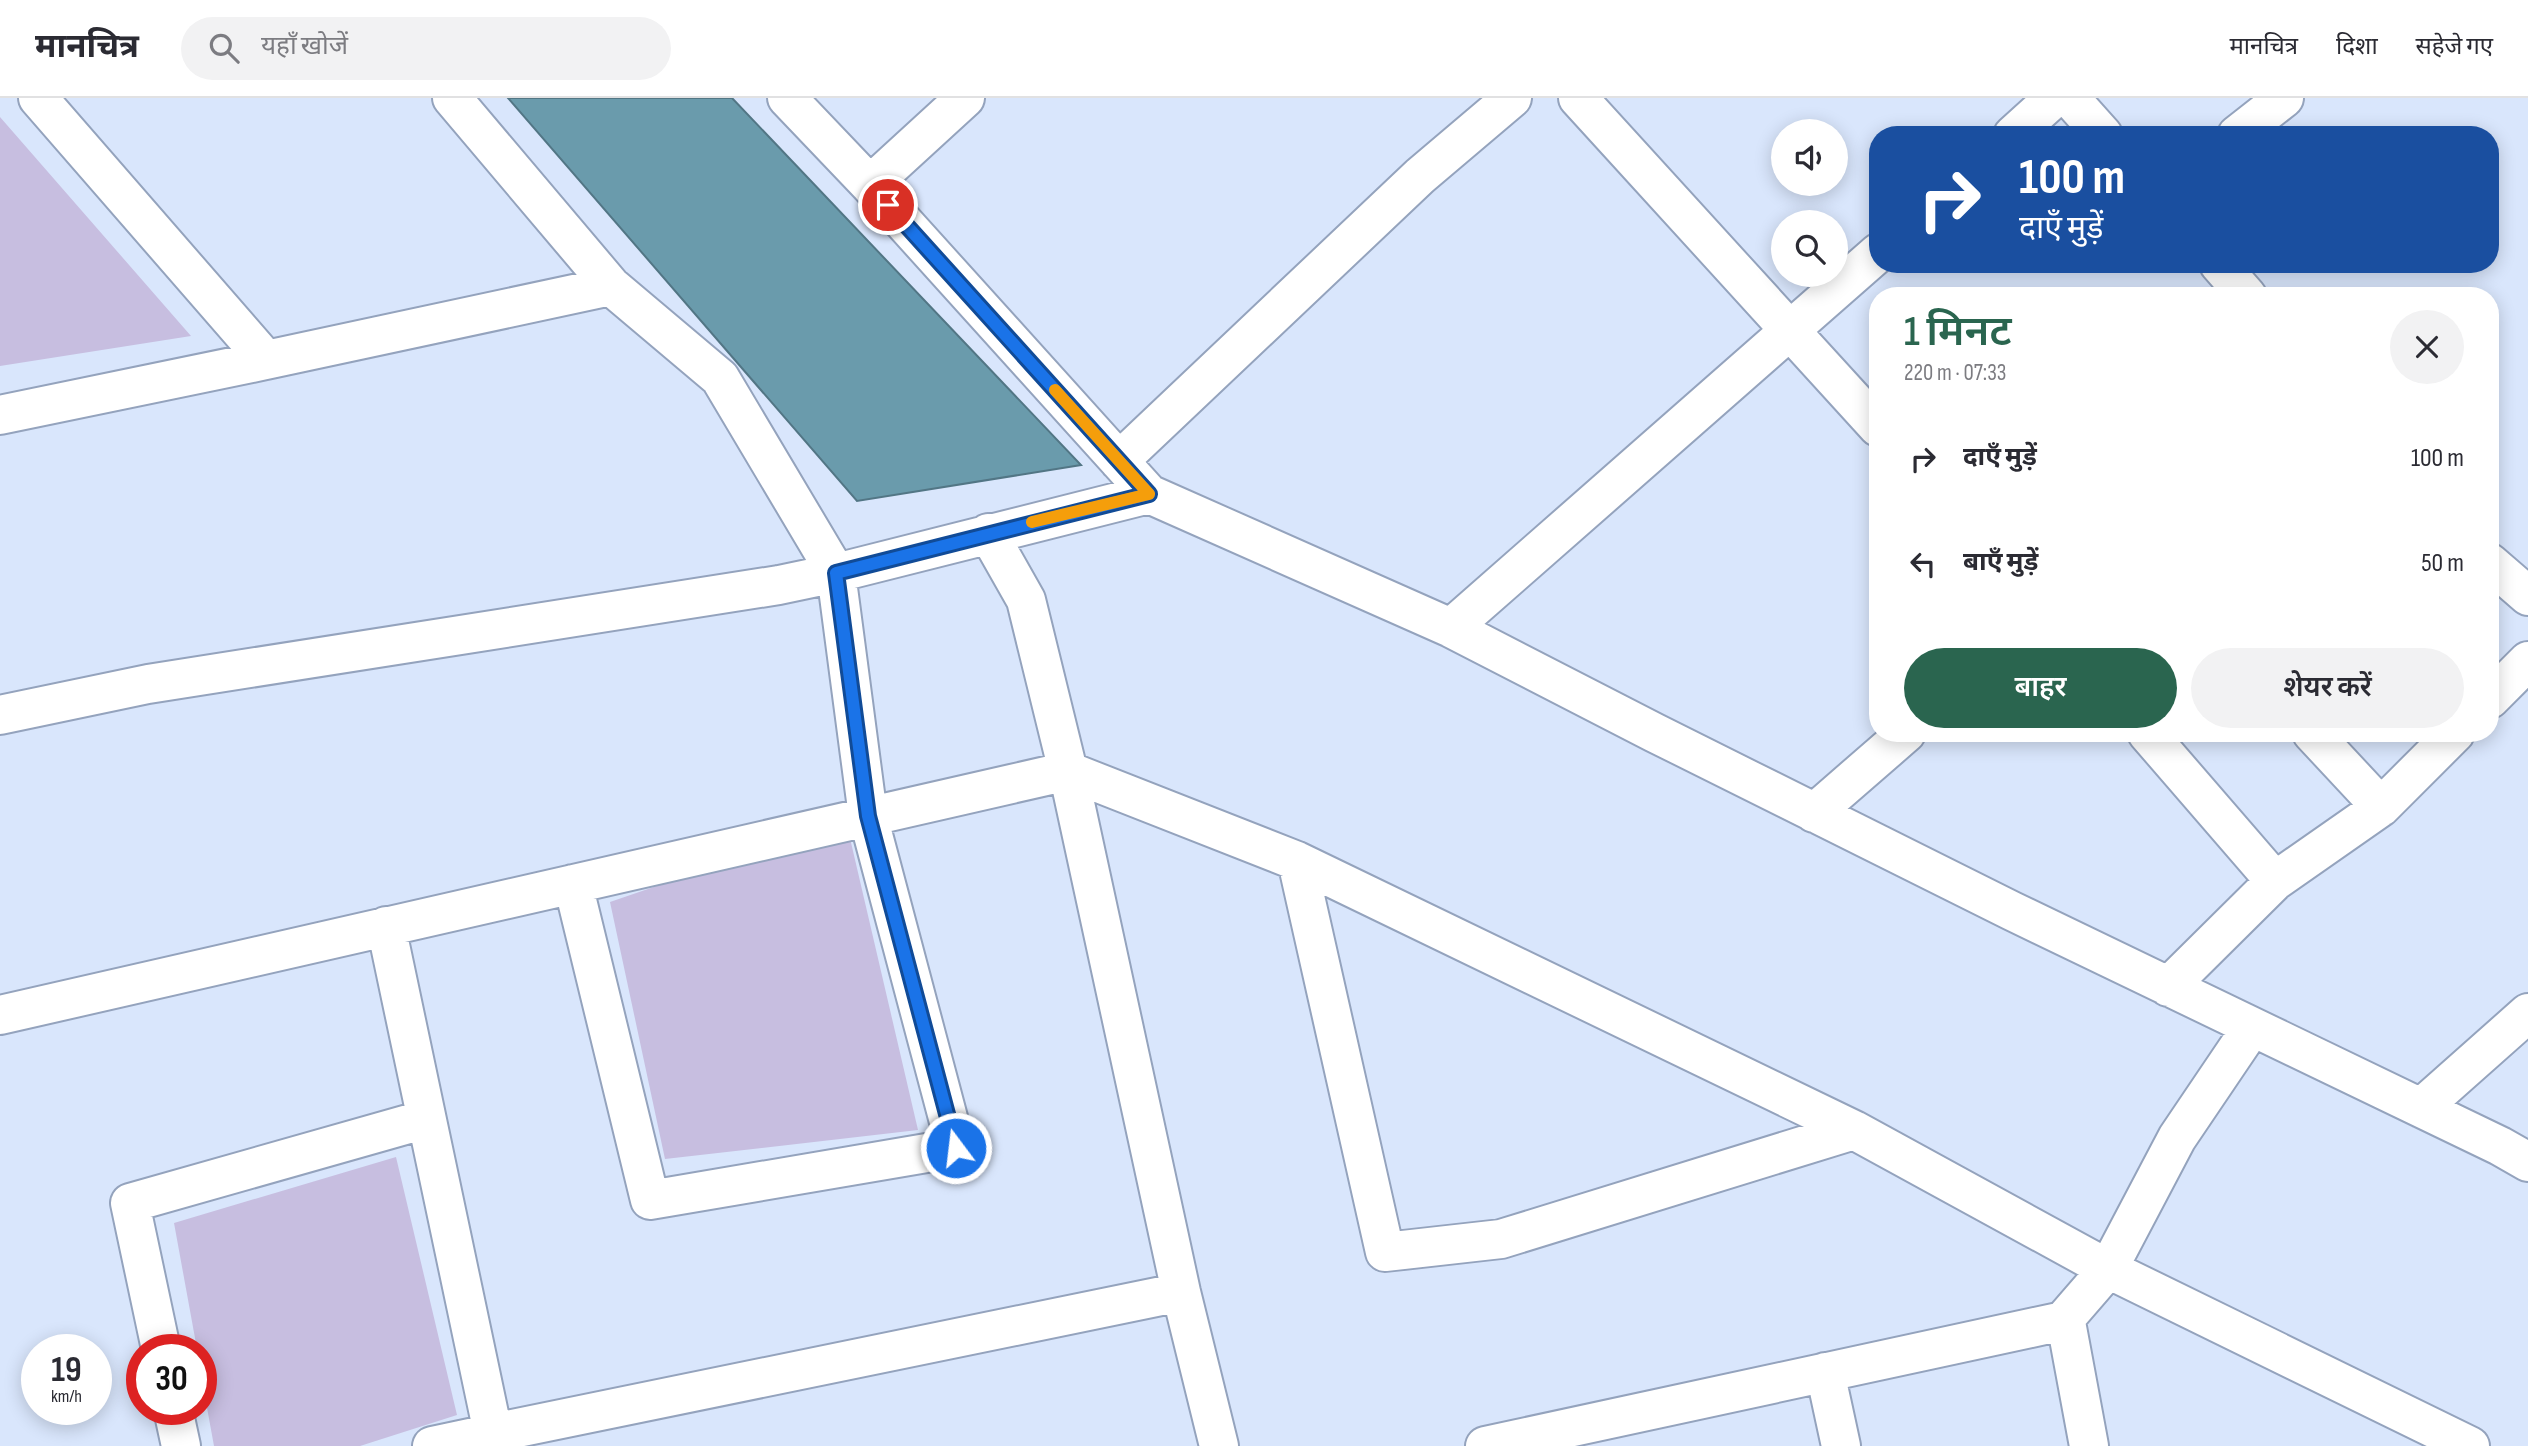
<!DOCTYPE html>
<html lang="hi">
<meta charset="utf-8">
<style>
:root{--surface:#fff;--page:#f2f2f3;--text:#2b2b33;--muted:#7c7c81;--line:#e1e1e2;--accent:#2a654f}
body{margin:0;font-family:"Sofia Sans Condensed","Noto Sans Devanagari",sans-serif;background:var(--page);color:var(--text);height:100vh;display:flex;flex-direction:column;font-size:26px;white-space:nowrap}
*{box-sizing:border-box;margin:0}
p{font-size:23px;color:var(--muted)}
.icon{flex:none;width:38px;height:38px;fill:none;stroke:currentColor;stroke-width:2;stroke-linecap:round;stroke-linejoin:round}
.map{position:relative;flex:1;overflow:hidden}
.panel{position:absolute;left:1869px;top:189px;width:630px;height:455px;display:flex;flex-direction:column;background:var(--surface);border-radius:28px;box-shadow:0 4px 18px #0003}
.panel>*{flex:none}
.guide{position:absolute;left:1869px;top:28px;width:630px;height:147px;border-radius:28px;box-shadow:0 4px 18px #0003;background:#1a4fa0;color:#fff;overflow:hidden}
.tools{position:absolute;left:1771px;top:21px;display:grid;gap:14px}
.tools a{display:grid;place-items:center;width:77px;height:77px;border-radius:50%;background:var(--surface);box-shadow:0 4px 18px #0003;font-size:35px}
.speed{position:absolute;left:21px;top:1236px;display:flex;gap:14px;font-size:35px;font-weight:700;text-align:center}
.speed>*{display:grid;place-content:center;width:91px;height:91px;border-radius:50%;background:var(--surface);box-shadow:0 4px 18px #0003;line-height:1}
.speed small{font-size:18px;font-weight:400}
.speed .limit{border:10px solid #d22;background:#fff;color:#111}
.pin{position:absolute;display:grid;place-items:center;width:60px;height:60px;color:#fff;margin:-30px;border:4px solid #fff;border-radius:50%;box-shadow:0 2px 7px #0007}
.me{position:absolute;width:77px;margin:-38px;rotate:345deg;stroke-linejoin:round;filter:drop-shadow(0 0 5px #0008)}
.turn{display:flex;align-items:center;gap:24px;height:147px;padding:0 35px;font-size:32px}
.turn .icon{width:91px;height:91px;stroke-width:2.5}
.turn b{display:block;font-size:49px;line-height:60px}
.round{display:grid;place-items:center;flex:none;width:74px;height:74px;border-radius:37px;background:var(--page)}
.head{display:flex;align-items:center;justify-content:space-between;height:119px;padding:0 35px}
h1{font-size:42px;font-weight:600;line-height:52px;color:var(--accent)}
.action{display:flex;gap:14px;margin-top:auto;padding:14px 35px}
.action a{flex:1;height:80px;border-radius:42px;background:var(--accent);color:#fff;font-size:28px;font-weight:600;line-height:80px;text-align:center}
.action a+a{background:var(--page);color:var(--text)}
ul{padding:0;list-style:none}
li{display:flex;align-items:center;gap:21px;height:105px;padding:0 35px}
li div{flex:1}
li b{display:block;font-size:26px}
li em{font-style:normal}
header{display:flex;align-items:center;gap:42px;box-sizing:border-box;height:98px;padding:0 35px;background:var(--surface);border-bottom:2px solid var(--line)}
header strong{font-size:33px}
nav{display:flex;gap:38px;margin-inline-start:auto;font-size:24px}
.search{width:490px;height:63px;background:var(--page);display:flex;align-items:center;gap:18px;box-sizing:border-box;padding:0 24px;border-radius:38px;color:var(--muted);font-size:26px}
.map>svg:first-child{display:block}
.green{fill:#c7bee0}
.water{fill:#6a9bac;stroke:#527685;stroke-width:2}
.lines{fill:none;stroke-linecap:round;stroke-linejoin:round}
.minor-casing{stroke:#94a3bd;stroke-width:42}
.minor{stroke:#fff;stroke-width:38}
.route-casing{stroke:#114b97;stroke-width:18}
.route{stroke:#1a73e8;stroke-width:12}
.slow{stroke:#f59e0b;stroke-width:12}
</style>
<header>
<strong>मानचित्र</strong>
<div class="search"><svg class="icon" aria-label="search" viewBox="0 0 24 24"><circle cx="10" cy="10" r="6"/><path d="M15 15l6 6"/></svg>यहाँ खोजें</div>
<nav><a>मानचित्र</a><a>दिशा</a><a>सहेजे गए</a></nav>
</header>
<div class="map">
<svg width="2528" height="1348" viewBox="0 0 2528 1348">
<rect width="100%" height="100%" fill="#d9e6fc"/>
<path class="green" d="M 0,19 L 191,238 L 0,268 Z
M 846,723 L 918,1032 L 665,1061 L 610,804 Z
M 396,1059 L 457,1317 L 360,1348 L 214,1348 L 201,1277 L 201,1251 L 197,1251 L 174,1125 Z"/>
<path class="water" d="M 508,0 L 732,0 L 1081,367 L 857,403 Z"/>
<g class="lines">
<defs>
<path id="minor" d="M 38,0 L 266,262 L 611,188 L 452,0
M 787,0 L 870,87 L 1149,396
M 1578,0 L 1878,329
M 2070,0 L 2103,37
M 2013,37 L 2054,0
M 2237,37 L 2284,0
M 870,87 L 965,0
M 2219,166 L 2247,198
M 0,317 L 266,262
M 1119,363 L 1420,78 L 1512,0
M 988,435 L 1026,502 L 1068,673 L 1181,1194 L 1219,1348
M 2490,465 L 2528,498
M 1451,530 L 1878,155
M 2490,601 L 2528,563
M 0,617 L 148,586 L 779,487 L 836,475 L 1149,396 L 1451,530 L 1655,635 L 2012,813 L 2500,1048 L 2528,1064
M 2147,635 L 2275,783
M 2312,635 L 2381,709
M 1814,715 L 1906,635
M 1297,763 L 1385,1154 L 1501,1141 L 1854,1032
M 573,786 L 650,1102 L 956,1050 L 868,718 L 836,475 L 720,280 L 611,188
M 386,828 L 493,1335 L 1181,1194
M 2168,889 L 2275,783 L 2381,709 L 2455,635
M 0,917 L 1068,673 L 1297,763 L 1854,1032 L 2108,1171 L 2470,1348
M 2421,1010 L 2528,915
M 2063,1223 L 2066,1224 L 2089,1348
M 161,1251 L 130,1105 L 426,1021
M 1825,1274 L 1841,1348
M 173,1311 L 181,1348
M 432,1348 L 493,1335
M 1485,1348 L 2063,1223 L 2108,1171 L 2177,1040 L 2252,929"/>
</defs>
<use href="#minor" class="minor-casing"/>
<use href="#minor" class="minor"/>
</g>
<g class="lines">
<defs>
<path id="route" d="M 888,107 L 1149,396 L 836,475 L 868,718 L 956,1050"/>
</defs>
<use href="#route" class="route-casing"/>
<use href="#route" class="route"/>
<path class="slow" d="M 1032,424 L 1149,396 L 1055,292"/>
</g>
</svg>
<div class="tools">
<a><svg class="icon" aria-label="sound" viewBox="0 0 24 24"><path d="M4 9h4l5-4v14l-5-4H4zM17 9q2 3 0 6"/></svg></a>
<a><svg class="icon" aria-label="search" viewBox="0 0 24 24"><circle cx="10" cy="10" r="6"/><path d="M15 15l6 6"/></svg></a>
</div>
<div class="speed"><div>19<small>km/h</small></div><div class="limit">30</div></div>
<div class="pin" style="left:888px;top:107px;background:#d93025"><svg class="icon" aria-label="arrive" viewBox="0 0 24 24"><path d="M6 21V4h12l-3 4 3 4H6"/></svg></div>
<svg class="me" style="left:956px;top:1050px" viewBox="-20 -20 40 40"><circle r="17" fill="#1a73e8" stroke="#fff" stroke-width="3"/><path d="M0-11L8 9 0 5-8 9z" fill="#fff"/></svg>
<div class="guide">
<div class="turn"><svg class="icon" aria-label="right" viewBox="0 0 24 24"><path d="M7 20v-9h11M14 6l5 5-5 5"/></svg><div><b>100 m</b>दाएँ मुड़ें</div></div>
</div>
<section class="panel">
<div class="head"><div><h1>1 मिनट</h1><p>220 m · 07:33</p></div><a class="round"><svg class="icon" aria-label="close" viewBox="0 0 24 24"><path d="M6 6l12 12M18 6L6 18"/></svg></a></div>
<ul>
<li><svg class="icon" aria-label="right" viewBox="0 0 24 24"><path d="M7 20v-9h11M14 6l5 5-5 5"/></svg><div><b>दाएँ मुड़ें</b></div><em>100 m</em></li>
<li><svg class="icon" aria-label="left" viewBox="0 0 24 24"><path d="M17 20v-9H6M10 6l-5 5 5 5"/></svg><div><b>बाएँ मुड़ें</b></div><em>50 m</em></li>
</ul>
<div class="action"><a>बाहर</a><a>शेयर करें</a></div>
</section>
</div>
